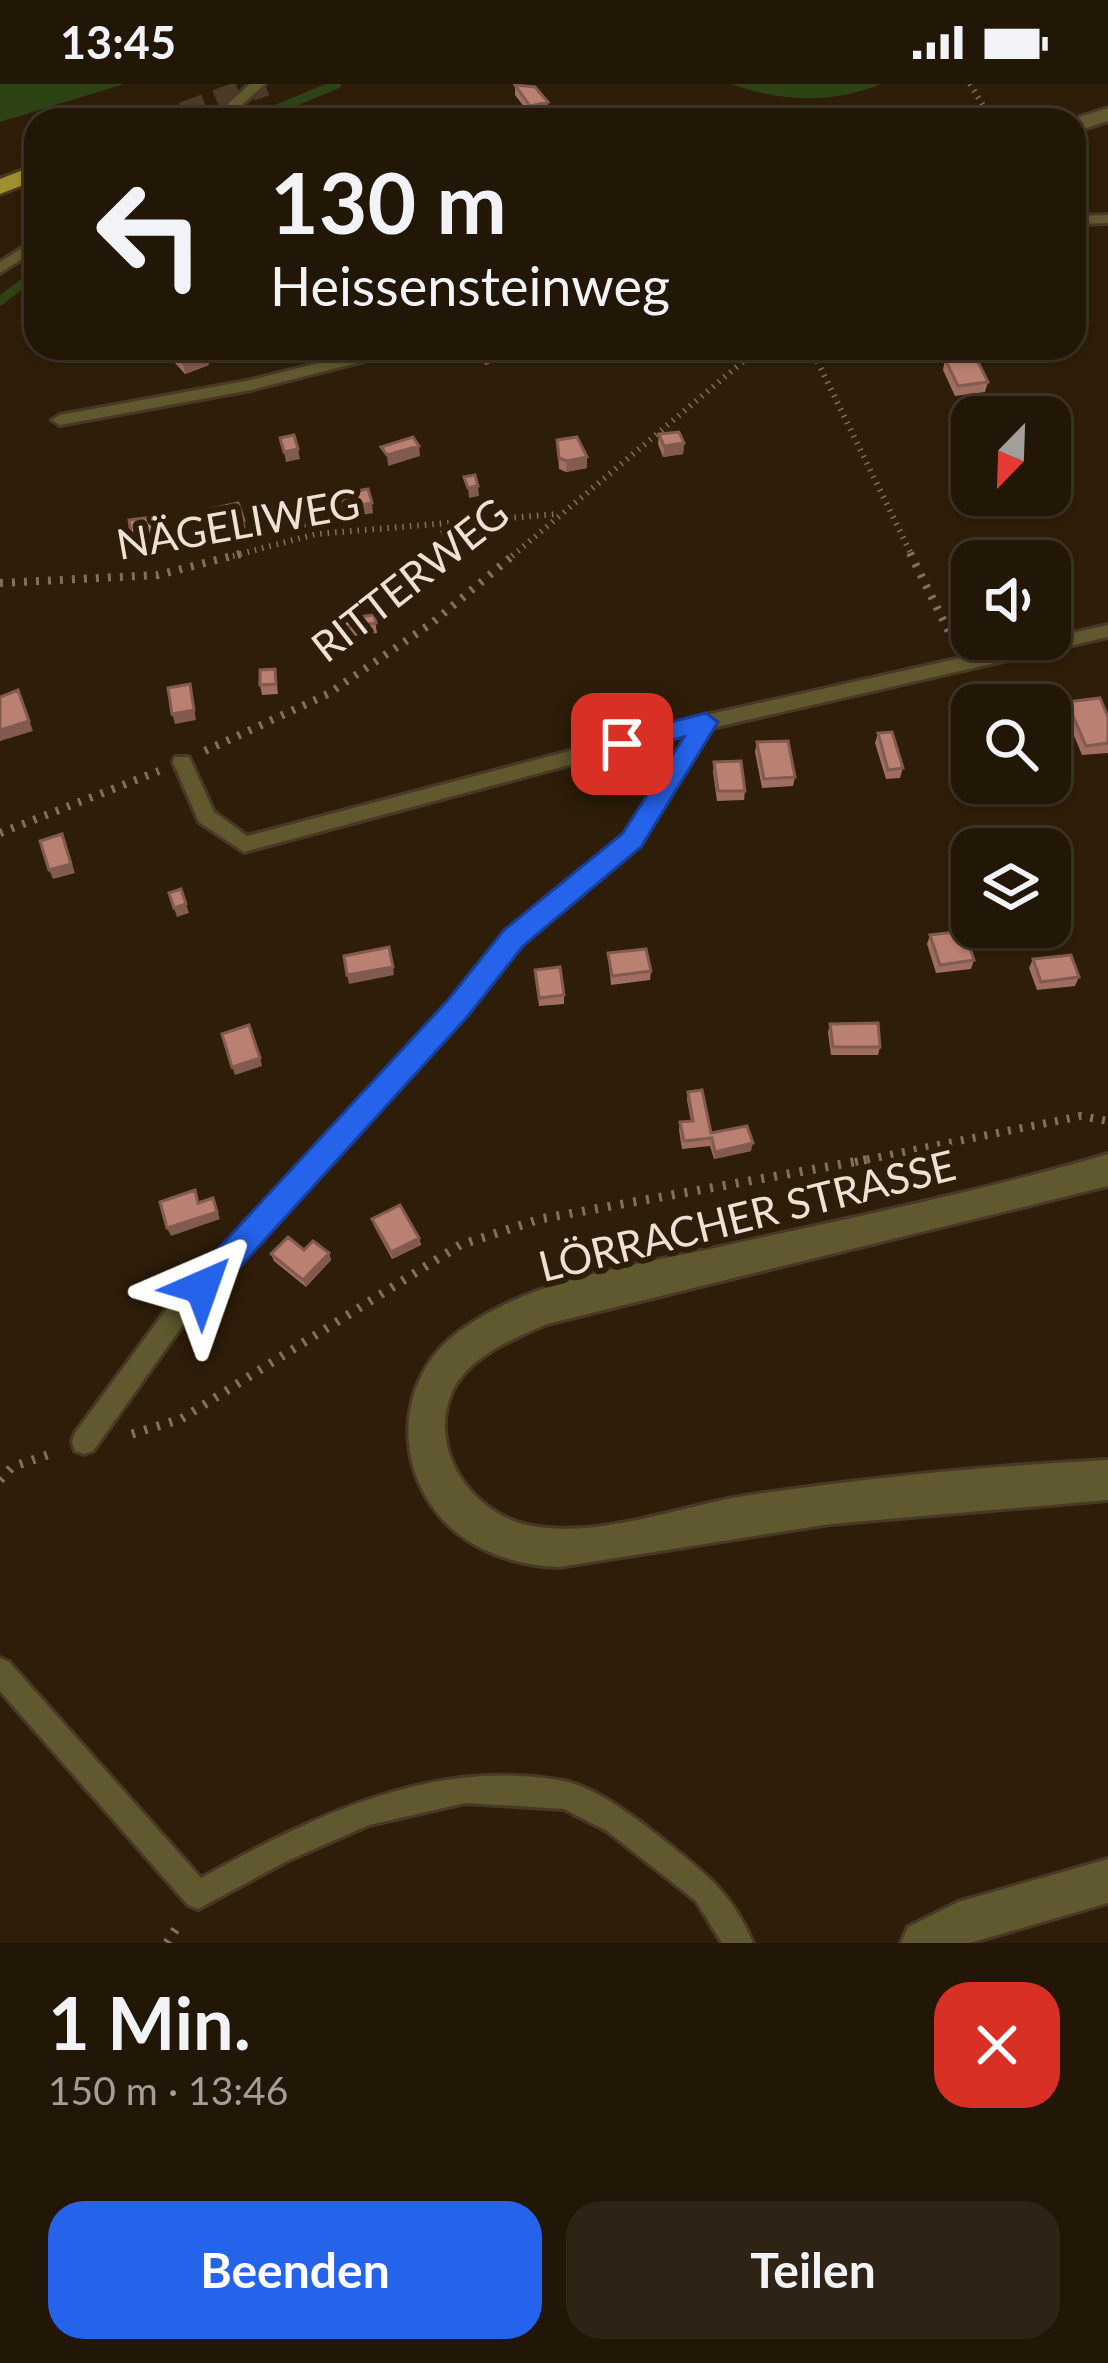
<!DOCTYPE html>
<html lang="de">
<meta charset="utf-8">
<style>
:root{--surface:#221607;--page:#2e2315;--text:#f1f3f6;--muted:#a29f9b;--line:#3f3528;--accent:#2563eb}
body{margin:0;font-family:Lato,sans-serif;background:var(--page);color:var(--text);height:100vh;display:flex;flex-direction:column;font-size:45px;white-space:nowrap}
*{box-sizing:border-box;margin:0}
p{font-size:39px;color:var(--muted)}
.icon{flex:none;width:66px;height:66px;fill:none;stroke:currentColor;stroke-width:2;stroke-linecap:round;stroke-linejoin:round}
.map{position:relative;height:1859px;overflow:hidden}
.side{display:flex;flex-direction:column;background:var(--surface);flex:1}
.side>*{flex:none}
.banner{position:absolute;left:24px;top:24px;width:1062px;height:252px;border-radius:36px;box-shadow:0 3px 9px #0004,0 0 0 3px var(--line);background:#221607;color:var(--text);overflow:hidden}
.needle{width:78px;rotate:203deg}
.fabs{position:absolute;left:951px;top:312px;display:grid;gap:24px}
.fabs a{display:grid;place-items:center;width:120px;height:120px;border-radius:24px;background:var(--surface);box-shadow:0 3px 9px #0004,0 0 0 3px var(--line);font-size:60px}
.pin{position:absolute;display:grid;place-items:center;width:102px;height:102px;color:#fff;margin:-51px;border-radius:24px;box-shadow:0 6px 18px #0006}
.me{position:absolute;width:132px;margin:-66px;rotate:43deg;stroke-linejoin:round;filter:drop-shadow(0 0 9px #0008)}
.turn{display:flex;align-items:center;gap:42px;height:252px;padding:0 48px;font-size:54px}
.turn .icon{width:156px;height:156px;stroke-width:2.5}
.turn b{display:block;font-size:84px;line-height:102px}
.round{display:grid;place-items:center;flex:none;width:126px;height:126px;border-radius:36px;background:var(--page)}
.head{display:flex;align-items:center;justify-content:space-between;height:204px;padding:0 48px}
h1{font-size:72px;font-weight:700;line-height:90px}
.action{display:flex;gap:24px;margin-top:auto;padding:24px 48px}
.action a{flex:1;height:138px;border-radius:36px;background:var(--accent);color:#fff;font-size:48px;font-weight:700;line-height:138px;text-align:center}
.action a+a{background:var(--page);color:var(--text)}
.status{display:flex;justify-content:space-between;align-items:center;height:84px;padding:0 60px;background:var(--surface);direction:ltr}
.status svg{height:33px;fill:currentColor}
.map>svg:first-child{display:block}
.water{fill:#2d4314}
.lines{fill:none;stroke-linecap:round;stroke-linejoin:round}
.stream{stroke:#2d4314;stroke-width:9}
.primary-tunnel{stroke:#4b3a28;stroke-width:24;stroke-dasharray:24 12;stroke-linecap:butt}
.service-casing{stroke:#493826;stroke-width:6}
.minor-casing{stroke:#493826;stroke-width:6}
.primary-casing{stroke:#493826;stroke-width:6}
.path-far2{stroke:#7f705f;stroke-width:6;stroke-dasharray:1.5 6;stroke-linecap:butt}
.path-far1{stroke:#7f705f;stroke-width:8;stroke-dasharray:3 9;stroke-linecap:butt}
.path{stroke:#7f705f;stroke-width:9;stroke-dasharray:3 10;stroke-linecap:butt}
.service{fill:#60582e;fill-rule:evenodd}
.minor{fill:#60582e;fill-rule:evenodd}
.primary{fill:#a08f2e;fill-rule:evenodd}
.wall{fill:#a06e61}
.shaded-wall{fill:#825a4f}
.building{fill:#ba8071;stroke:#825a4f;stroke-width:3}
.route{fill:#2563eb;stroke:#184099;stroke-width:3}
.labels{text-anchor:middle;stroke-width:12;stroke-linejoin:round;paint-order:stroke}
.street-label{font-size:42px;fill:#ede1d5;stroke:#2e1d09}
</style>
<div class="status"><b>13:45</b><svg viewBox="0 0 49 12"><path d="M0 12V9h3v3zM5 12V6h3v6zM10 12V3h3v9zM15 12V0h3v12zM26 1h20v11H26zM47 4h2v5h-2z"/></svg></div>
<div class="map">
<svg width="1108" height="1859" viewBox="0 0 1108 1859">
<rect width="100%" height="100%" fill="#2e1d09"/>
<path class="water" d="M 0,0 L 124,0 L 0,38 Z
M 731,0 L 881,0 C 833,20 780,18 731,0 Z"/>
<g class="lines">
<path class="stream" d="M 251,36 L 337,0
M 0,217 L 36,189"/>
<path class="primary-tunnel" d="M 183,30 L 265,0"/>
<defs>
<path id="service" d="M 250,0 L 265,0 L 225,36 L 210,36 Z
M 1108,131 L 1108,139 L 1074,140 L 1074,132 Z
M 36,155 L 36,166 L 0,189 L 0,178 Z
M 379,264 L 406,264 L 403,267 L 251,306 L 60,341 L 52,336 L 60,331 L 251,296 Z
M 1108,541 L 1108,553 L 712,644 L 639,761 L 520,860 L 465,930 L 182,1242 L 93,1367 L 84,1370 L 75,1367 L 72,1358 L 75,1349 L 166,1226 L 451,918 L 506,848 L 625,751 L 689,649 L 244,768 L 199,738 L 173,678 L 175,673 L 189,673 L 214,728 L 247,752 L 706,631 Z
M 0,1574 L 9,1578 L 201,1794 C 313,1732 433,1673 564,1697 C 598,1704 638,1736 665,1757 C 705,1789 733,1810 753,1859 L 722,1859 L 696,1817 L 607,1747 L 564,1725 L 465,1719 L 369,1741 L 287,1777 L 198,1825 L 188,1821 L 0,1607 Z"/>
<path id="minor" d="M 1108,24 L 1108,37 L 1074,48 L 1070,36 Z
M 1108,1070 L 1108,1102 L 547,1240 C 515,1254 467,1273 452,1308 C 427,1365 471,1428 527,1441 C 595,1456 677,1423 744,1412 C 865,1394 986,1382 1108,1376 L 1108,1416 L 830,1440 L 559,1483 C 515,1482 466,1465 438,1430 C 391,1372 401,1288 461,1246 C 536,1192 640,1181 728,1161 C 855,1133 983,1107 1108,1070 Z
M 1108,1775 L 1108,1819 L 970,1859 L 901,1859 L 908,1843 L 958,1818 Z"/>
<path id="primary" d="M 183,24 L 194,30 L 191,35 L 157,36 Z
M 36,81 L 36,96 L 0,110 L 0,95 Z"/>
</defs>
<use href="#service" class="service-casing"/>
<use href="#minor" class="minor-casing"/>
<use href="#primary" class="primary-casing"/>
<path class="path-far2" d="M 970,0 L 992,36
M 811,264 L 912,472
M 233,472 L 316,450 L 557,430
M 512,472 L 759,264"/>
<path class="path-far1" d="M 910,469 L 952,554
M 0,499 L 158,491 L 244,469
M 205,667 L 328,610 L 432,539 L 516,469
M 0,749 L 159,687
M 855,1078 L 1081,1032 L 1108,1037"/>
<path class="path" d="M 132,1350 L 181,1335 L 460,1161 L 540,1135 L 870,1075
M 0,1396 L 12,1383 L 53,1369
M 167,1859 L 179,1840"/>
<use href="#service" class="service"/>
<use href="#minor" class="minor"/>
<use href="#primary" class="primary"/>
</g>
<path class="wall" d="M 515,1 L 548,18 L 548,28 L 531,32 L 515,11 Z
M 475,264 L 514,264 L 514,268 L 486,281 L 475,270 Z
M 172,268 L 209,281 L 185,290 L 174,278 Z
M 945,275 L 988,298 L 985,308 L 955,312 L 943,286 Z
M 659,350 L 684,359 L 683,370 L 663,373 L 658,360 Z
M 557,356 L 587,373 L 587,384 L 566,388 L 559,385 Z
M 374,531 L 377,549 L 346,553 L 343,535 Z
M 275,585 L 278,610 L 262,611 L 260,601 Z
M 1067,618 L 1108,633 L 1108,669 L 1082,671 L 1064,628 Z
M 878,649 L 903,684 L 900,694 L 886,695 L 875,659 Z
M 757,658 L 795,693 L 793,702 L 762,704 L 755,668 Z
M 714,678 L 745,707 L 744,716 L 717,717 L 713,688 Z
M 987,699 L 1029,699 L 1033,709 L 1029,718 L 992,723 L 985,705 Z
M 930,851 L 974,876 L 971,885 L 936,889 L 927,860 Z
M 608,869 L 651,887 L 650,896 L 611,901 Z
M 1033,875 L 1079,893 L 1075,902 L 1037,906 L 1029,884 Z
M 535,886 L 564,911 L 564,920 L 539,922 Z
M 830,940 L 880,963 L 878,971 L 831,971 L 828,948 Z
M 688,1008 L 711,1049 L 751,1067 L 714,1075 L 710,1062 L 682,1065 L 679,1046 L 680,1038 L 691,1037 L 687,1016 Z
M 372,1135 L 419,1154 L 421,1161 L 392,1175 L 374,1142 Z
M 304,1166 L 329,1169 L 331,1176 L 306,1203 L 274,1177 L 271,1170 Z"/>
<path class="shaded-wall" d="M 548,18 L 548,28 L 531,32 L 530,22 Z
M 500,264 L 514,264 L 514,268 L 486,281 L 485,270 Z
M 206,271 L 209,281 L 185,290 L 183,279 Z
M 684,359 L 683,370 L 663,373 L 664,362 Z
M 419,362 L 420,372 L 388,382 L 387,371 Z
M 298,365 L 300,375 L 286,378 L 284,368 Z
M 587,373 L 587,384 L 566,388 L 567,377 Z
M 478,402 L 479,412 L 469,414 L 468,404 Z
M 313,417 L 314,442 L 289,446 L 287,436 Z
M 372,419 L 373,429 L 344,434 L 343,424 Z
M 162,432 L 167,457 L 135,465 L 132,455 Z
M 244,436 L 246,446 L 218,452 L 215,441 Z
M 459,460 L 460,470 L 448,472 L 447,462 Z
M 190,600 L 196,636 L 175,640 L 172,630 Z
M 22,616 L 33,647 L 0,657 L 0,646 Z
M 62,750 L 75,789 L 53,795 L 49,786 Z
M 186,820 L 189,829 L 177,833 L 174,824 Z
M 393,883 L 394,891 L 349,900 L 347,891 Z
M 260,974 L 262,982 L 235,991 L 232,983 Z
M 753,1059 L 751,1067 L 714,1075 L 715,1068 Z
M 213,1114 L 220,1135 L 171,1152 L 167,1144 Z
M 419,1154 L 421,1161 L 392,1175 L 391,1168 Z
M 329,1169 L 331,1176 L 306,1203 L 303,1196 Z"/>
<path class="building" d="M 515,1 L 535,3 L 548,18 L 530,22 Z
M 180,264 L 200,264 L 206,271 L 183,279 L 172,268 Z
M 479,264 L 500,264 L 485,270 Z
M 975,272 L 988,298 L 958,302 L 945,275 Z
M 679,348 L 684,359 L 664,362 L 659,350 Z
M 294,351 L 298,365 L 284,368 L 280,354 Z
M 413,353 L 419,362 L 387,371 L 381,363 Z
M 577,353 L 587,373 L 567,377 L 559,374 L 557,356 Z
M 475,391 L 478,402 L 468,404 L 464,393 Z
M 368,405 L 372,419 L 343,424 L 344,409 Z
M 313,417 L 312,432 L 287,436 L 284,422 Z
M 238,419 L 244,436 L 215,441 L 210,425 Z
M 162,432 L 164,447 L 132,455 L 129,436 Z
M 454,446 L 459,460 L 447,462 L 442,448 Z
M 374,531 L 376,539 L 344,543 L 343,535 Z
M 275,585 L 276,600 L 260,601 L 260,586 Z
M 190,600 L 194,626 L 172,630 L 168,604 Z
M 18,606 L 29,637 L 0,646 L 0,613 Z
M 1100,614 L 1108,633 L 1108,659 L 1086,662 L 1067,618 Z
M 892,648 L 903,684 L 888,686 L 878,649 Z
M 788,657 L 795,693 L 764,695 L 757,658 Z
M 741,677 L 745,707 L 718,707 L 714,678 Z
M 990,699 L 1029,699 L 1033,709 L 996,713 Z
M 62,750 L 71,780 L 49,786 L 40,757 Z
M 181,805 L 186,820 L 174,824 L 169,809 Z
M 964,847 L 974,876 L 940,881 L 930,851 Z
M 389,863 L 393,883 L 347,891 L 344,872 Z
M 646,865 L 651,887 L 612,892 L 608,869 Z
M 1071,871 L 1079,893 L 1041,898 L 1033,875 Z
M 560,883 L 564,911 L 539,914 L 535,886 Z
M 878,939 L 880,963 L 833,963 L 830,940 Z
M 249,941 L 260,974 L 232,983 L 222,950 Z
M 702,1006 L 711,1049 L 747,1042 L 753,1059 L 715,1068 L 712,1054 L 684,1057 L 680,1038 L 693,1037 L 688,1008 Z
M 195,1106 L 198,1119 L 213,1114 L 217,1128 L 167,1144 L 160,1118 Z
M 400,1121 L 419,1154 L 391,1168 L 372,1135 Z
M 288,1153 L 304,1166 L 313,1157 L 329,1169 L 303,1196 L 271,1170 Z"/>
<path class="route" d="M 706,629 L 718,638 L 641,763 L 523,862 L 468,932 L 213,1213 L 192,1213 L 187,1203 L 192,1193 L 448,916 L 504,846 L 623,749 L 684,653 L 622,669 L 613,666 L 613,653 Z"/>
<g class="labels">
<g class="street-label">
<text transform="translate(238 440) rotate(-10)" y="15">NÄGELIWEG</text>
<text transform="translate(410 496) rotate(-38)" y="15">RITTERWEG</text>
<text transform="translate(747 1132) rotate(-14)" y="15">LÖRRACHER STRASSE</text>
</g>
</g>
</svg>
<div class="fabs">
<a><svg class="needle" viewBox="-14 -14 28 28"><path d="M0-13l5 13h-10z" fill="#e53935"/><path d="M0 13l5-13h-10z" fill="#a29f9b"/></svg></a>
<a><svg class="icon" aria-label="sound" viewBox="0 0 24 24"><path d="M4 9h4l5-4v14l-5-4H4zM17 9q2 3 0 6"/></svg></a>
<a><svg class="icon" aria-label="search" viewBox="0 0 24 24"><circle cx="10" cy="10" r="6"/><path d="M15 15l6 6"/></svg></a>
<a><svg class="icon" aria-label="layers" viewBox="0 0 24 24"><path d="M12 4l9 5-9 5-9-5zM3 14l9 5 9-5"/></svg></a>
</div>
<div class="pin" style="left:622px;top:660px;background:#d93025"><svg class="icon" aria-label="arrive" viewBox="0 0 24 24"><path d="M6 21V4h12l-3 4 3 4H6"/></svg></div>
<svg class="me" style="left:202px;top:1203px" viewBox="-20 -20 40 40"><path d="M0-17L14 15 0 8-14 15z" fill="#2563eb" stroke="#fff" stroke-width="4"/></svg>
<div class="banner">
<div class="turn"><svg class="icon" aria-label="left" viewBox="0 0 24 24"><path d="M17 20v-9H6M10 6l-5 5 5 5"/></svg><div><b>130 m</b>Heissensteinweg</div></div>
</div>
</div>
<section class="side">
<div class="head"><div><h1>1 Min.</h1><p>150 m · 13:46</p></div><a class="round" style="background:#d93025;color:#fff"><svg class="icon" aria-label="close" viewBox="0 0 24 24"><path d="M6 6l12 12M18 6L6 18"/></svg></a></div>
<div class="action"><a>Beenden</a><a>Teilen</a></div>
</section>
